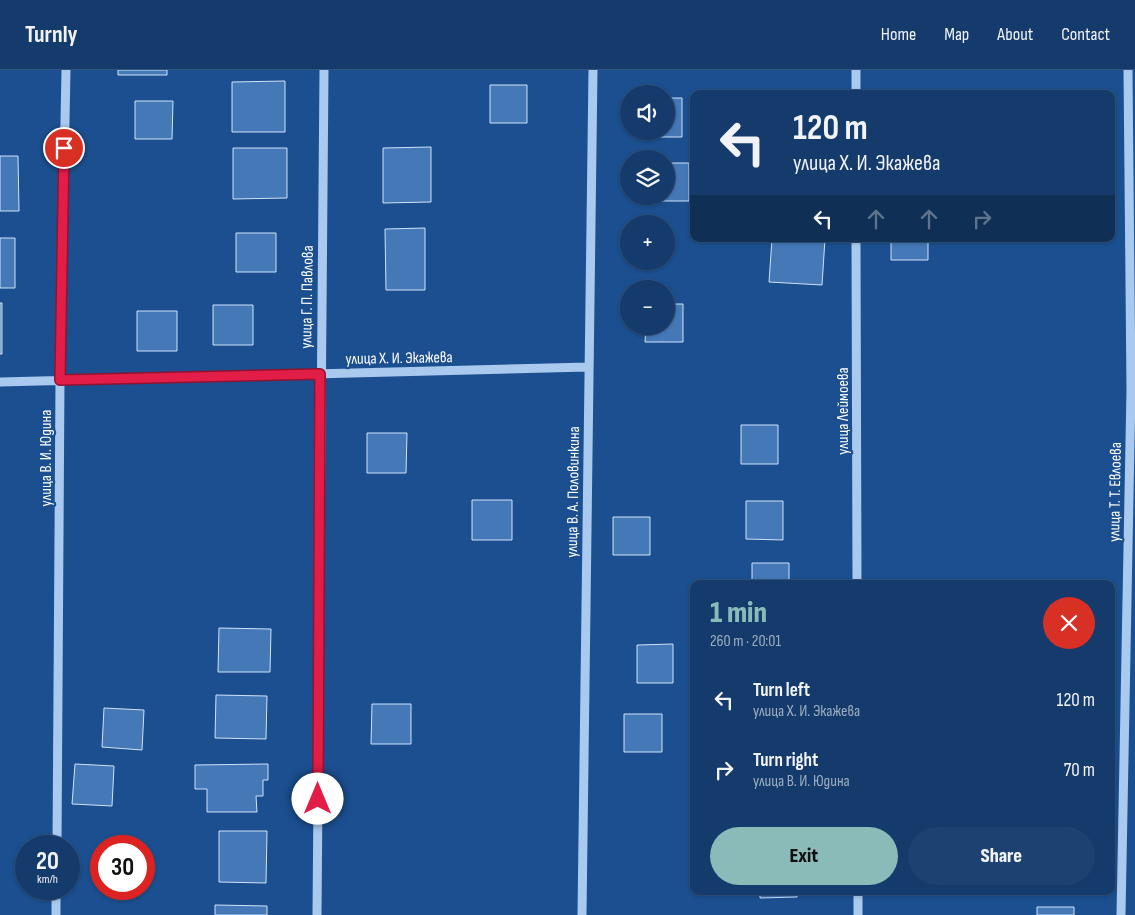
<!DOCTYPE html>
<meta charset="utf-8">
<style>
:root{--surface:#143b6b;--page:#1d4271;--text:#f1f3f6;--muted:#9dadc1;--line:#33557e;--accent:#8bbbb9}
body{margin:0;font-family:"Sofia Sans Condensed",sans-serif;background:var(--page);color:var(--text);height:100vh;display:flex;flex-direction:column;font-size:19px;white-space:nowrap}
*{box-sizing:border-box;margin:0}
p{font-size:16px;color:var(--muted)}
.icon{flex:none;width:28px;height:28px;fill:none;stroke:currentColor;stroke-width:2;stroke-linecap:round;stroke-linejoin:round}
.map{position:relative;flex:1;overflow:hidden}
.details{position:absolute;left:690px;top:510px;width:425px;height:315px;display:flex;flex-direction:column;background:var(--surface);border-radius:10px;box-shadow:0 1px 4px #0004,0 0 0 1px var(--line)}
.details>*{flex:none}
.guide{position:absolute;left:690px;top:20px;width:425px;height:152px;border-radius:10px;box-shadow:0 1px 4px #0004,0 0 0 1px var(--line);background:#143b6b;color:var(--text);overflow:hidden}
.tools{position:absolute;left:620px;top:15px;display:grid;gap:10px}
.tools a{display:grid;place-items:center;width:55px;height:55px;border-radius:50%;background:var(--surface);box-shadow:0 1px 4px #0004,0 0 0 1px var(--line);font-size:25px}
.speed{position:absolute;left:15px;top:765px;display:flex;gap:10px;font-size:25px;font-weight:700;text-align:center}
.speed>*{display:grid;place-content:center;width:65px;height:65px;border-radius:50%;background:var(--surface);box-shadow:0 1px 4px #0004,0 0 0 1px var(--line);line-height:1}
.speed small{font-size:12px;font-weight:400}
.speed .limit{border:8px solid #d22;background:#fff;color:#111}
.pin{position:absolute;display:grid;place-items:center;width:42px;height:42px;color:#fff;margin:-21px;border:2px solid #fff;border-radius:50%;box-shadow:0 1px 5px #0007}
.me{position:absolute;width:55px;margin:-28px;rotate:0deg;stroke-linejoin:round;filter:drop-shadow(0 0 4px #0008)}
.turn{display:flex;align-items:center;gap:18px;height:105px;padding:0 20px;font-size:22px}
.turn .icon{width:65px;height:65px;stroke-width:2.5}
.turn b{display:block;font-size:35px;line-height:42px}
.lanes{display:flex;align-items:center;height:48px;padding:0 20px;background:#0003;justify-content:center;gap:25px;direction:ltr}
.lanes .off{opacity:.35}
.round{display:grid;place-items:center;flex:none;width:52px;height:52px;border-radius:26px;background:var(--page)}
.headline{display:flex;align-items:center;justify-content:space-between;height:85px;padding:0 20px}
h1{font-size:30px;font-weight:800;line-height:38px;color:var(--accent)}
.action{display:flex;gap:10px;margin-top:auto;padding:10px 20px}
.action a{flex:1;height:58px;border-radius:30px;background:var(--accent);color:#111;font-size:20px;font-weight:800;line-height:58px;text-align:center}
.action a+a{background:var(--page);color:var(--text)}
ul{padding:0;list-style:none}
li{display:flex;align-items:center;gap:15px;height:70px;padding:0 20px}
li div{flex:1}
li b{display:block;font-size:19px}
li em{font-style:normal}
header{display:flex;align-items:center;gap:30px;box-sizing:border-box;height:70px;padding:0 25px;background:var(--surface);border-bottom:1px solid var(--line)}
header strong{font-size:24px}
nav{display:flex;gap:28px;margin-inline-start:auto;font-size:18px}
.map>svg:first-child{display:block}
.building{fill:#4478b7;stroke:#cfe3fa}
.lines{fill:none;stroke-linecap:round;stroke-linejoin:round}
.minor{stroke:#a9c9ee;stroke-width:9}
.route-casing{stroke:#92132f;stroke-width:12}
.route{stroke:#e11d48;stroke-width:9}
.labels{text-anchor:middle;stroke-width:4.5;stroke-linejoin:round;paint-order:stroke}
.street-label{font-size:16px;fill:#fff;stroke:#1b4f8f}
</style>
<header>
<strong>Turnly</strong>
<nav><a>Home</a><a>Map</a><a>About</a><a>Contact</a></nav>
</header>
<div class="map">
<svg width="1135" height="845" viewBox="0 0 1135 845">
<rect width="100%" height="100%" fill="#1b4f8f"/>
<path class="building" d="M 118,0 L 167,0 L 167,5 L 118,5 Z
M 285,11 L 285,62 L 232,62 L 232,12 Z
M 490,15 L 527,15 L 527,53 L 490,53 Z
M 666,28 L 682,28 L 682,67 L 645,67 L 645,61 L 666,61 Z
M 135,31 L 173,31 L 172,69 L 135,69 Z
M 431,77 L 431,132 L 383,133 L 383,78 Z
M 233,78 L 287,78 L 287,128 L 233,129 Z
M 0,86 L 18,86 L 19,141 L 0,141 Z
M 666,93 L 689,93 L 689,131 L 652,131 L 652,126 L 666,126 Z
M 425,158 L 425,220 L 386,220 L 385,159 Z
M 236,163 L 276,163 L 276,202 L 236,202 Z
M 0,168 L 15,168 L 15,218 L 0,218 Z
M 772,169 L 825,169 L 822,215 L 769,212 Z
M 891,169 L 928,169 L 928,190 L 891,190 Z
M 0,233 L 2,233 L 2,284 L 0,284 Z
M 666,234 L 683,234 L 683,272 L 645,272 L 646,256 L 666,256 Z
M 213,235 L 253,235 L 253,275 L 213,275 Z
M 137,241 L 177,241 L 177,281 L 137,281 Z
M 741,355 L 778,355 L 778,394 L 741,394 Z
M 367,363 L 407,363 L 406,403 L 367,403 Z
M 472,430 L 512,430 L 512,470 L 472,470 Z
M 746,431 L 783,431 L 783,470 L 746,469 Z
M 613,447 L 650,447 L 650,485 L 613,485 Z
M 752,493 L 789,493 L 789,514 L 752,514 Z
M 219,558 L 271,559 L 270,602 L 218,602 Z
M 673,574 L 673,613 L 637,613 L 637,575 Z
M 216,625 L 267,626 L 266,669 L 215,668 Z
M 372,634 L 411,634 L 411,674 L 371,674 Z
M 104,638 L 144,640 L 142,680 L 102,677 Z
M 624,644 L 662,644 L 662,682 L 624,682 Z
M 75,694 L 114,696 L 112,736 L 72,734 Z
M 268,694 L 268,710 L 263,710 L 263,726 L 256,726 L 257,742 L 207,742 L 207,719 L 195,719 L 195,695 Z
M 219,761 L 267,761 L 266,813 L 219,812 Z
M 760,821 L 797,821 L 797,827 L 760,828 Z
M 215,835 L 267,836 L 267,845 L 215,845 Z
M 1037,837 L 1074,837 L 1074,845 L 1037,845 Z"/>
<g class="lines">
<path class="minor" d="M 856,0 L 856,24
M 856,169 L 857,514
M 0,312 L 588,297
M 57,776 L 60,310 L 66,0
M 858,821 L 858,845
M 56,845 L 56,819
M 317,845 L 324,0
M 582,845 L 593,0
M 1121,845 L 1131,320 L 1128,0"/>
</g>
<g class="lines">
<defs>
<path id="route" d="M 64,78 L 60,310 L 320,304 L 318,729"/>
</defs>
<use href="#route" class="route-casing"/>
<use href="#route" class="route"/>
</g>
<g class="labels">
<g class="street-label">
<text transform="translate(306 227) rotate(-89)" y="6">улица Г. П. Павлова</text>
<text transform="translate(399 287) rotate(-1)" y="6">улица Х. И. Экажева</text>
<text transform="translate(842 341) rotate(-90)" y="6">улица Леймоева</text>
<text transform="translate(45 388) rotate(-90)" y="6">улица В. И. Юдина</text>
<text transform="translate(572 422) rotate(-89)" y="6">улица В. А. Половинкина</text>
<text transform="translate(1114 422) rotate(-89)" y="6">улица Т. Т. Евлоева</text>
</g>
</g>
</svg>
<div class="tools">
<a><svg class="icon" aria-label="sound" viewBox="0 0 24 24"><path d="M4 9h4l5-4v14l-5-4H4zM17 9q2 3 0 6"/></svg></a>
<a><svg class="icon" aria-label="layers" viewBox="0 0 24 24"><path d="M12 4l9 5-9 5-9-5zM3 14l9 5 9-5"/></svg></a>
<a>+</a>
<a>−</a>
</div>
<div class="speed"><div>20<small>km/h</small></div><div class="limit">30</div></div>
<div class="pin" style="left:64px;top:78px;background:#d93025"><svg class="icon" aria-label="arrive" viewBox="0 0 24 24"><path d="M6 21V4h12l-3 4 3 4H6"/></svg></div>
<svg class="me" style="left:318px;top:729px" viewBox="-20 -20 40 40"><circle r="19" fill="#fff"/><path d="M0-13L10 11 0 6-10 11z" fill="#e11d48"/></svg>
<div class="guide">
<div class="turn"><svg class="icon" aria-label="left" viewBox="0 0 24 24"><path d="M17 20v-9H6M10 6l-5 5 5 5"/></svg><div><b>120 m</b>улица Х. И. Экажева</div></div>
<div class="lanes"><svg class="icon" aria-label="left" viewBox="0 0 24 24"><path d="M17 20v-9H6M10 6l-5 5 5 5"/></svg><svg class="icon off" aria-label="ahead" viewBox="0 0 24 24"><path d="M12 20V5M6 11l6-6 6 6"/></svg><svg class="icon off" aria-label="ahead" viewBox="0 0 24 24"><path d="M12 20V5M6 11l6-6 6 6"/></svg><svg class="icon off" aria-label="right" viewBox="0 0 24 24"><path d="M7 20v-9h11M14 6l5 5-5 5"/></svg></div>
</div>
<section class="details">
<div class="headline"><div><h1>1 min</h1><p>260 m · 20:01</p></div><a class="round" style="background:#d93025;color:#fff"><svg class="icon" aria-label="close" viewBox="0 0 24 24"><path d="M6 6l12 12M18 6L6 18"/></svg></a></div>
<ul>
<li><svg class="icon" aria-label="left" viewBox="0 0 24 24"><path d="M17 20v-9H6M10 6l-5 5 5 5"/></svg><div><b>Turn left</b><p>улица Х. И. Экажева</p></div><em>120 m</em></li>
<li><svg class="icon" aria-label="right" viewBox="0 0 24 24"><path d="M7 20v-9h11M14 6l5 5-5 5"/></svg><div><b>Turn right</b><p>улица В. И. Юдина</p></div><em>70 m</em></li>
</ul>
<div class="action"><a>Exit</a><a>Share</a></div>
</section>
</div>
